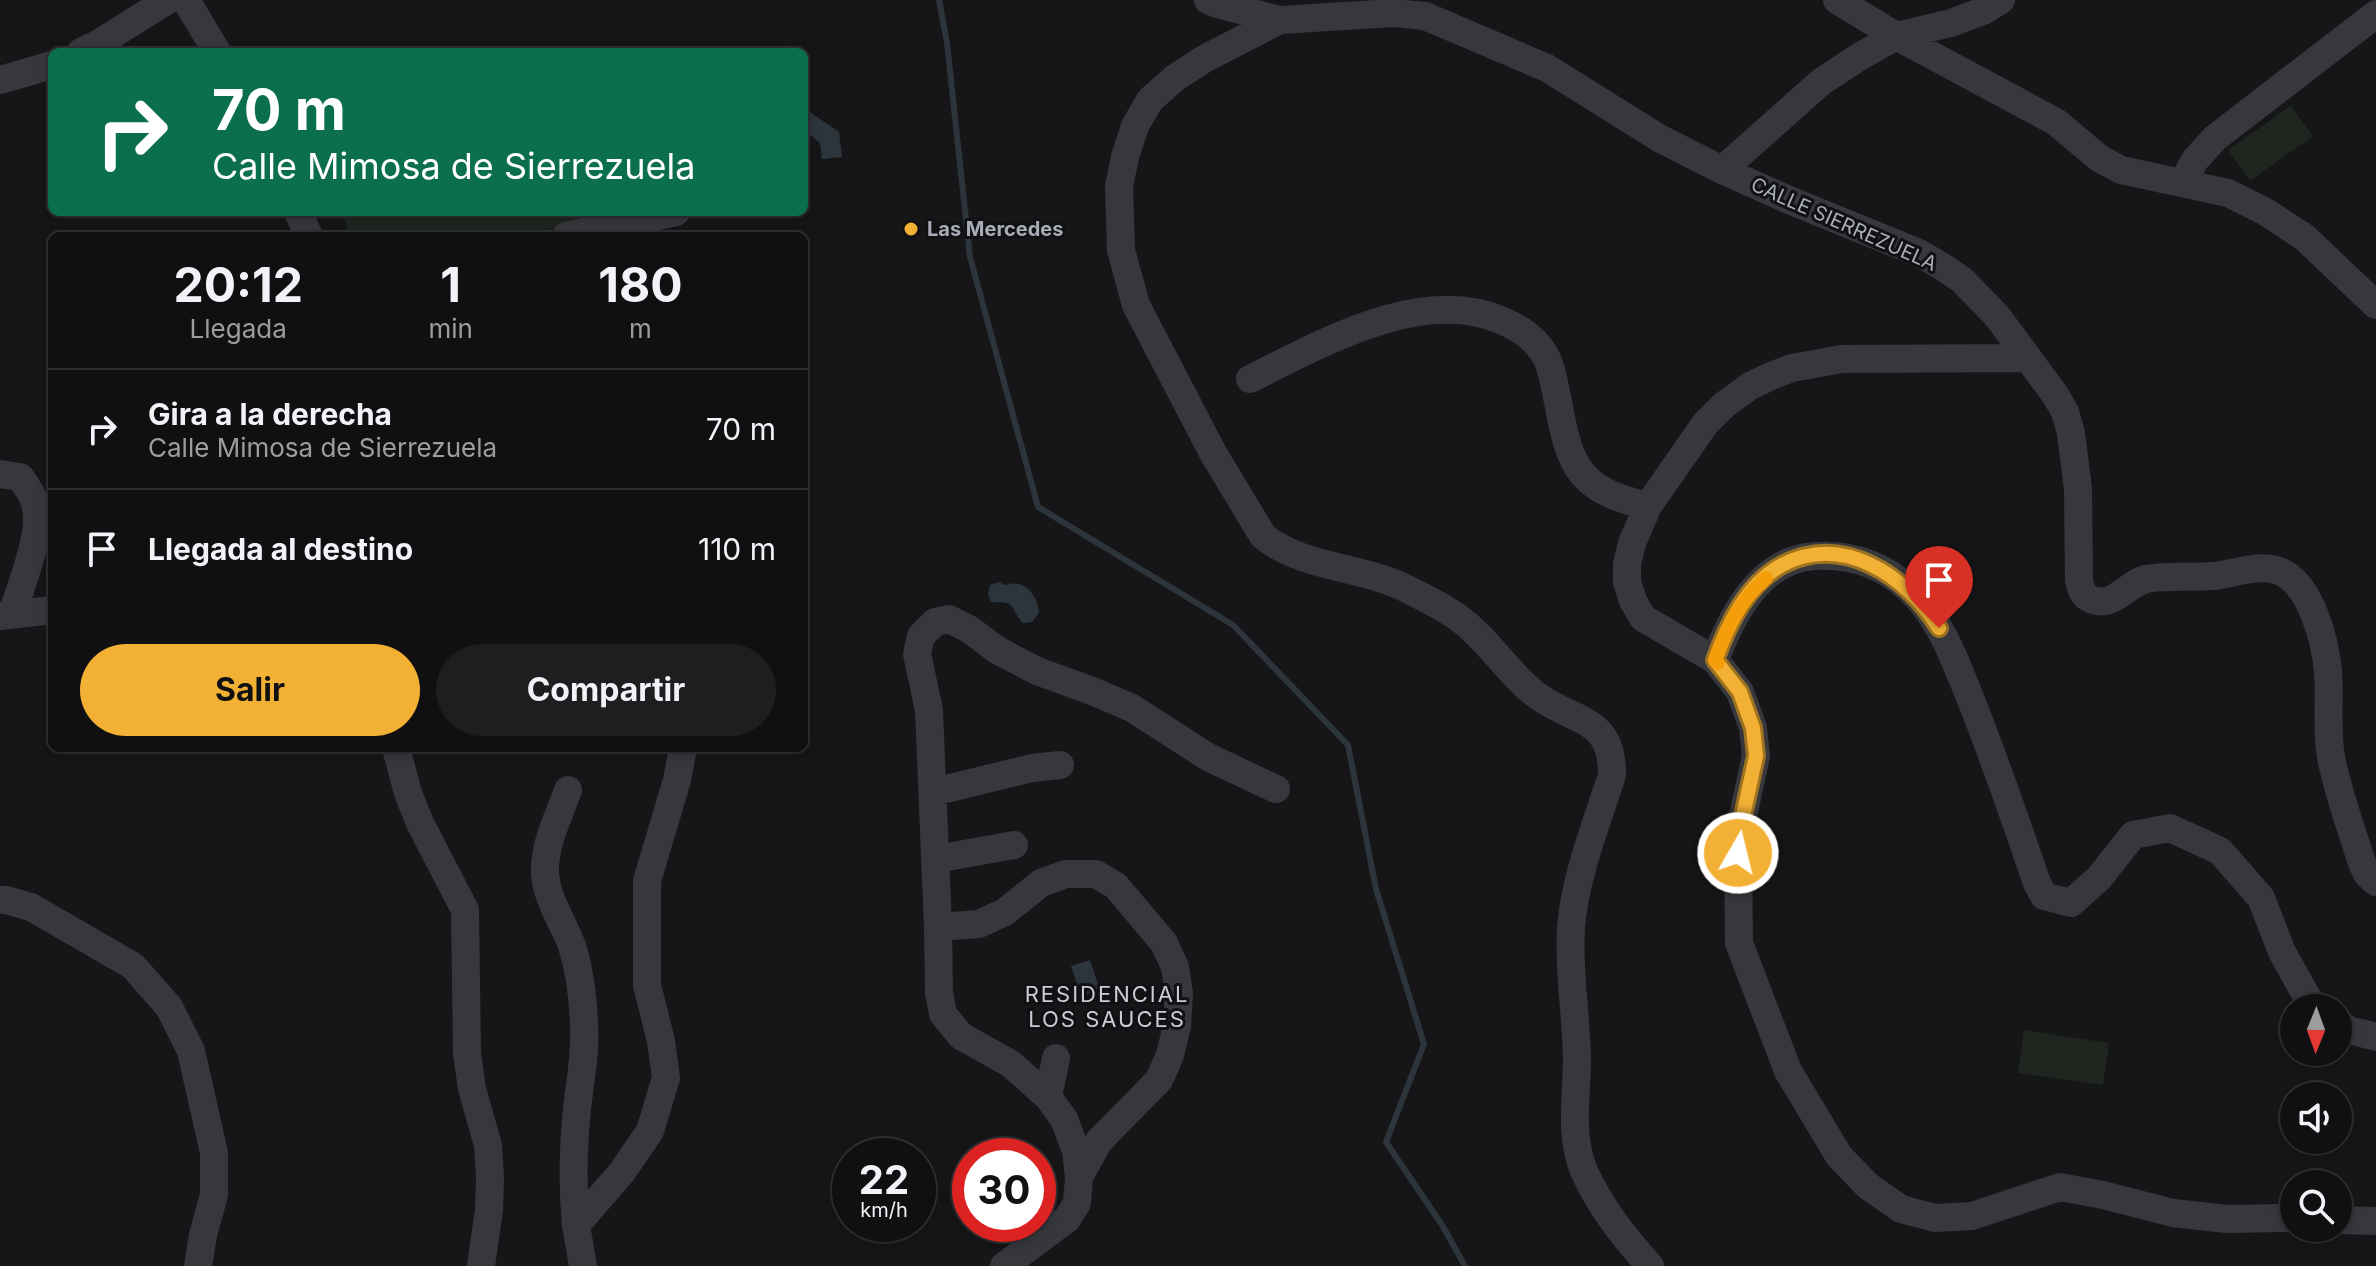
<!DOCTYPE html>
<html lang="es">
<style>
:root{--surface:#101012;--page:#1e1e20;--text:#f1f3f6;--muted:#9c9d9f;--line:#303032;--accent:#f2b134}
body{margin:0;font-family:Inter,sans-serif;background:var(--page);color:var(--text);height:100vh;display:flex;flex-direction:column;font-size:30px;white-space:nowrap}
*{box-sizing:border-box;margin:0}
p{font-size:26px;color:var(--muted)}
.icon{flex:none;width:44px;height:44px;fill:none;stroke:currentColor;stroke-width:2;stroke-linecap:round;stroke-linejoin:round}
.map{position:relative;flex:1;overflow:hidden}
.sheet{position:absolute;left:48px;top:232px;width:760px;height:520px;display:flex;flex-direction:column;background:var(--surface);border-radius:12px;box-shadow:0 4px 12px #0003,0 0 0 2px var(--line)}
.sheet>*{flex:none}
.hud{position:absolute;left:48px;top:48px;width:760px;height:168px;border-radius:12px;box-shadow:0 4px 12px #0003,0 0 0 2px var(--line);background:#0b6e4f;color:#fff;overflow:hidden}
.needle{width:52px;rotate:181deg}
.tools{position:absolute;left:2280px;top:994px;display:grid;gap:16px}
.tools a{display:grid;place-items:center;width:72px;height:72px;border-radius:50%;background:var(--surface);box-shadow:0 4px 12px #0003,0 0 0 2px var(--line);font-size:40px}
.speed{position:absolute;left:832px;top:1138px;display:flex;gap:16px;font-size:40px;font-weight:700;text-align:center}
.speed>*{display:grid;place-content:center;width:104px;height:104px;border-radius:50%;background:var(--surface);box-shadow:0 4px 12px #0003,0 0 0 2px var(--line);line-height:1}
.speed small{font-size:20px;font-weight:400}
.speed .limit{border:12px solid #d22;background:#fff;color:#111}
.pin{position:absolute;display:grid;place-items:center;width:68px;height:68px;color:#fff;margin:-82px -34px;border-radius:50% 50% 50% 0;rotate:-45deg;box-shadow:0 0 8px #0007}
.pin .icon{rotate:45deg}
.me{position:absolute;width:88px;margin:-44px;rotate:8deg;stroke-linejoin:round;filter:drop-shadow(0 0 6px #0008)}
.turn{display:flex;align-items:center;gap:28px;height:168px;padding:0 32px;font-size:36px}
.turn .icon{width:104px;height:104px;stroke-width:2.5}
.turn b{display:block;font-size:56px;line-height:68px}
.eta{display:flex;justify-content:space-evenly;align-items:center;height:136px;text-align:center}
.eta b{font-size:48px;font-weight:700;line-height:56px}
.primary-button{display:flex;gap:16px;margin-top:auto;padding:16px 32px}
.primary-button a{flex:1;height:92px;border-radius:48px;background:var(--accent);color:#111;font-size:32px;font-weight:700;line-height:92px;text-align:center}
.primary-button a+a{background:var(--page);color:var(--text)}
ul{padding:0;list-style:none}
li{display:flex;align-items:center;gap:24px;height:120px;padding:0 32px;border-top:2px solid var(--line)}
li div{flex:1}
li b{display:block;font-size:30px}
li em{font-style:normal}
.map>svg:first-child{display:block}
.green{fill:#1e261f}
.water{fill:#2c353c}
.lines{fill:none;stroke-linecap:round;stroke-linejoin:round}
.stream{stroke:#2c353c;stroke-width:6}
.minor{stroke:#37383d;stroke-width:28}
.route-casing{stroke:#9d7322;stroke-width:20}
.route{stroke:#f2b134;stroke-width:14}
.slow{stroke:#f59e0b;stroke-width:14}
.poi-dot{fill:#f2b134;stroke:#111113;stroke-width:3}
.labels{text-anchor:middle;stroke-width:6;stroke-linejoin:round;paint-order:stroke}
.street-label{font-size:20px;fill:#a8adb8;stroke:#111113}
.poi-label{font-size:20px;font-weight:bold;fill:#a8adb8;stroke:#111113;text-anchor:start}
.neighbourhood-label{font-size:22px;letter-spacing:2px;fill:#c9ccd4;stroke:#111113}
</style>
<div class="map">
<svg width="2376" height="1266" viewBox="0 0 2376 1266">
<rect width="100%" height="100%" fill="#161618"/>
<path class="green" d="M 2291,106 L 2313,136 L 2250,181 L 2228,150 Z
M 341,212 L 634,212 L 514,236 L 351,236 Z
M 2024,1030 L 2109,1043 L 2103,1085 L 2018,1073 Z"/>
<path class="water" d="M 804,108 L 839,132 L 842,157 L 822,159 L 820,143 L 804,130 Z
M 999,582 L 1005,585 C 1024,578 1038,595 1039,613 L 1032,622 L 1023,623 C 1016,617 1014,607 1009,604 C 1005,601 996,603 991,602 L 988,594 L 990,585 Z
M 1090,960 L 1100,990 L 1081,996 L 1071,966 Z"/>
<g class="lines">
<path class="stream" d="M 939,0 L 947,43 L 970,257 L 1038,507 L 1233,625 L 1348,745 L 1376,889 L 1424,1044 L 1386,1142 L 1442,1225 L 1465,1266"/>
<path class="minor" d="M 186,0 L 217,52
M 1208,0 L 1217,4 L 1280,20 L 1393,13 L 1425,16 L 1547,68 L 1659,138 L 1722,170 L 1789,200 L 1919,253 L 1943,267 L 1962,280 L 1997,316 L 2056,396 L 2065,412 L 2071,433 L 2078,489 L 2079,580 C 2081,591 2084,599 2097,601 C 2115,605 2129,583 2146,579 C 2167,575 2191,578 2213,576 C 2234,574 2259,563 2279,571 C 2311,583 2325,641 2328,671 C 2330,699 2326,729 2331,757 C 2338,793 2351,828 2362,863 L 2367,874 L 2376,882
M 1837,0 L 1896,36 L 2056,122 L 2099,158 L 2121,170 L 2228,193 L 2266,212 L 2304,237 L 2376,305
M 1280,20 L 1204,59 L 1175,78 L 1150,100 L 1135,126 L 1125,157 L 1119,186 L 1121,250 L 1136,305 L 1213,453 L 1263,536 C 1302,568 1360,566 1405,588 C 1429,600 1457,613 1476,633 C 1497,653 1513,677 1535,694 C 1573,723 1613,716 1612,775 C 1596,825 1575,876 1571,928 C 1568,973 1577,1018 1577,1063 C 1576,1098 1570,1138 1584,1171 C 1600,1207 1624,1237 1650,1266
M 81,52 L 96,45 L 168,0
M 0,80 L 52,65
M 1722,170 L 1821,82 L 1859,57 L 1896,36 L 1951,23 L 1983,11 L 2001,0
M 2183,182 L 2195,160 L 2215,138 L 2376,14
M 298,212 L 309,236
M 566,236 L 676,212
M 2028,358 L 1842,359 L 1792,368 L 1771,376 L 1750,386 L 1724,405 L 1705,424 L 1648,506 L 1632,543 L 1627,564 L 1627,582 L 1633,601 L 1643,618 L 1715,660 L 1740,692 L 1753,728 L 1756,756 L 1743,816 L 1738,853 L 1739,943 L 1788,1071 L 1839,1156 L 1868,1186 L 1901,1209 L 1935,1218 L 1972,1216 L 2060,1187 L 2103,1195 L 2173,1213 L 2227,1219 L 2294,1218
M 1250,379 C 1321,344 1422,285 1503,321 C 1522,329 1539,341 1548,361 C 1553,374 1555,388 1558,402 C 1570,468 1579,490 1648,506
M 0,474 L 20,477 C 29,489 37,501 37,517 C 38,544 20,588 12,615
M 0,616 L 52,610
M 1715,660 C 1732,615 1760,559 1815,556 C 1850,554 1882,564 1909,589 C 1941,619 1955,661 1971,700 C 1995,760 2016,822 2037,883 L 2044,896 L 2071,903 L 2099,878 L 2133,835 L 2170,828 L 2220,851 L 2261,898 L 2282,952 L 2311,1004 L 2316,1008
M 396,748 L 408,793 L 420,823 L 465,910 L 467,1053 L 472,1089 L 488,1145 L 490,1177 L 489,1210 L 481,1266
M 568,790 C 559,816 544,844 545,872 C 546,899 563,921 572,946 C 580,971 583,999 584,1024 C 586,1053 580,1081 577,1109 C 573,1149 572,1186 576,1225
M 934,792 L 1032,768 L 1060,765
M 936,859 L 1014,845
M 0,900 L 6,900 L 31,907 L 133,966 L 169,1007 L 191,1051 L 214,1153 L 214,1195 L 203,1235 L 198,1266
M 938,927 L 929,710 L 917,654 L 921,636 L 935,622 L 949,619 L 969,629 L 997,650 L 1037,671 L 1092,691 L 1132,708 L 1208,757 L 1276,789
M 2338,1023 L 2349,1030 L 2376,1037
M 1048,1097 L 1056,1058
M 2338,1220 L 2376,1221
M 583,1266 L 576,1225 L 622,1172 L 650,1131 L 666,1078 L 661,1041 L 647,985 L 647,881 L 677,780 L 683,748
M 1004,1266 L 1067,1219 L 1077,1203 L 1079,1177 L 1076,1151 L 1064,1119 L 1048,1097 L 1011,1064 L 961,1036 L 943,1014 L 939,992 L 938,927 L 979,924 L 1005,912 L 1041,883 L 1066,874 L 1096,874 L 1116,886 L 1164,943 L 1175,967 L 1179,993 L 1177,1026 L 1170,1055 L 1159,1080 L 1099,1141 L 1079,1177"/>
</g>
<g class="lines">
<defs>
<path id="route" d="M 1738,853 L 1743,816 L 1756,756 L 1753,728 L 1740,692 L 1715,660 C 1728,624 1747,584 1782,565 C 1844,533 1906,576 1939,628"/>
</defs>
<use href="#route" class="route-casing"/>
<use href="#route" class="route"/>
<path class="slow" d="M 1718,663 L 1715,660 C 1727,628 1740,600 1766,578"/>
</g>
<circle class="poi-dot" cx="911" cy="229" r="8"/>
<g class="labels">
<g class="street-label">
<text transform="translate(1844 224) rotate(24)" y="7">CALLE SIERREZUELA</text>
</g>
<g class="poi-label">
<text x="927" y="236">Las Mercedes</text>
</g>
<g class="neighbourhood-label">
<text x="1107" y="1002">RESIDENCIAL<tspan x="1107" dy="25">LOS SAUCES</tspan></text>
</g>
</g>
</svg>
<div class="tools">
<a><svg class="needle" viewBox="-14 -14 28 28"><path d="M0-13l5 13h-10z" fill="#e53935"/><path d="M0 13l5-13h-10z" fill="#9c9d9f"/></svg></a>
<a><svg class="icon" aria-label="sound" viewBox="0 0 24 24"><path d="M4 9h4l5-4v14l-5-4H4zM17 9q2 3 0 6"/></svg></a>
<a><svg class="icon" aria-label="search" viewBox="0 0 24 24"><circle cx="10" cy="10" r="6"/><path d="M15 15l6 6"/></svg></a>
</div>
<div class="speed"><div>22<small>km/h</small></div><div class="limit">30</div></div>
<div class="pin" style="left:1939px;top:628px;background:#d93025"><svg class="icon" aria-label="arrive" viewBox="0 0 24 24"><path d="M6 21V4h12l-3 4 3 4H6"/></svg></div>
<svg class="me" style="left:1738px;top:853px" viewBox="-20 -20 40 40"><circle r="17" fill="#f2b134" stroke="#fff" stroke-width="3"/><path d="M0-11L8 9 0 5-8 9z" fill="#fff"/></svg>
<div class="hud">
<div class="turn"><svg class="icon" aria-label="right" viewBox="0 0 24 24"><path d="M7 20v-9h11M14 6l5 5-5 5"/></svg><div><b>70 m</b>Calle Mimosa de Sierrezuela</div></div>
</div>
<section class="sheet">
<div class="eta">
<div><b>20:12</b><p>Llegada</p></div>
<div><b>1</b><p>min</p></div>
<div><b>180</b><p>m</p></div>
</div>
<ul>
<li><svg class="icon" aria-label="right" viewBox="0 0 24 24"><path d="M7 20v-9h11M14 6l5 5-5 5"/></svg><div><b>Gira a la derecha</b><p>Calle Mimosa de Sierrezuela</p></div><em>70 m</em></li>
<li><svg class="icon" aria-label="arrive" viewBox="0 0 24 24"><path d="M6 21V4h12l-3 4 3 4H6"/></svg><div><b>Llegada al destino</b></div><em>110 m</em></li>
</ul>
<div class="primary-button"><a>Salir</a><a>Compartir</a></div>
</section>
</div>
